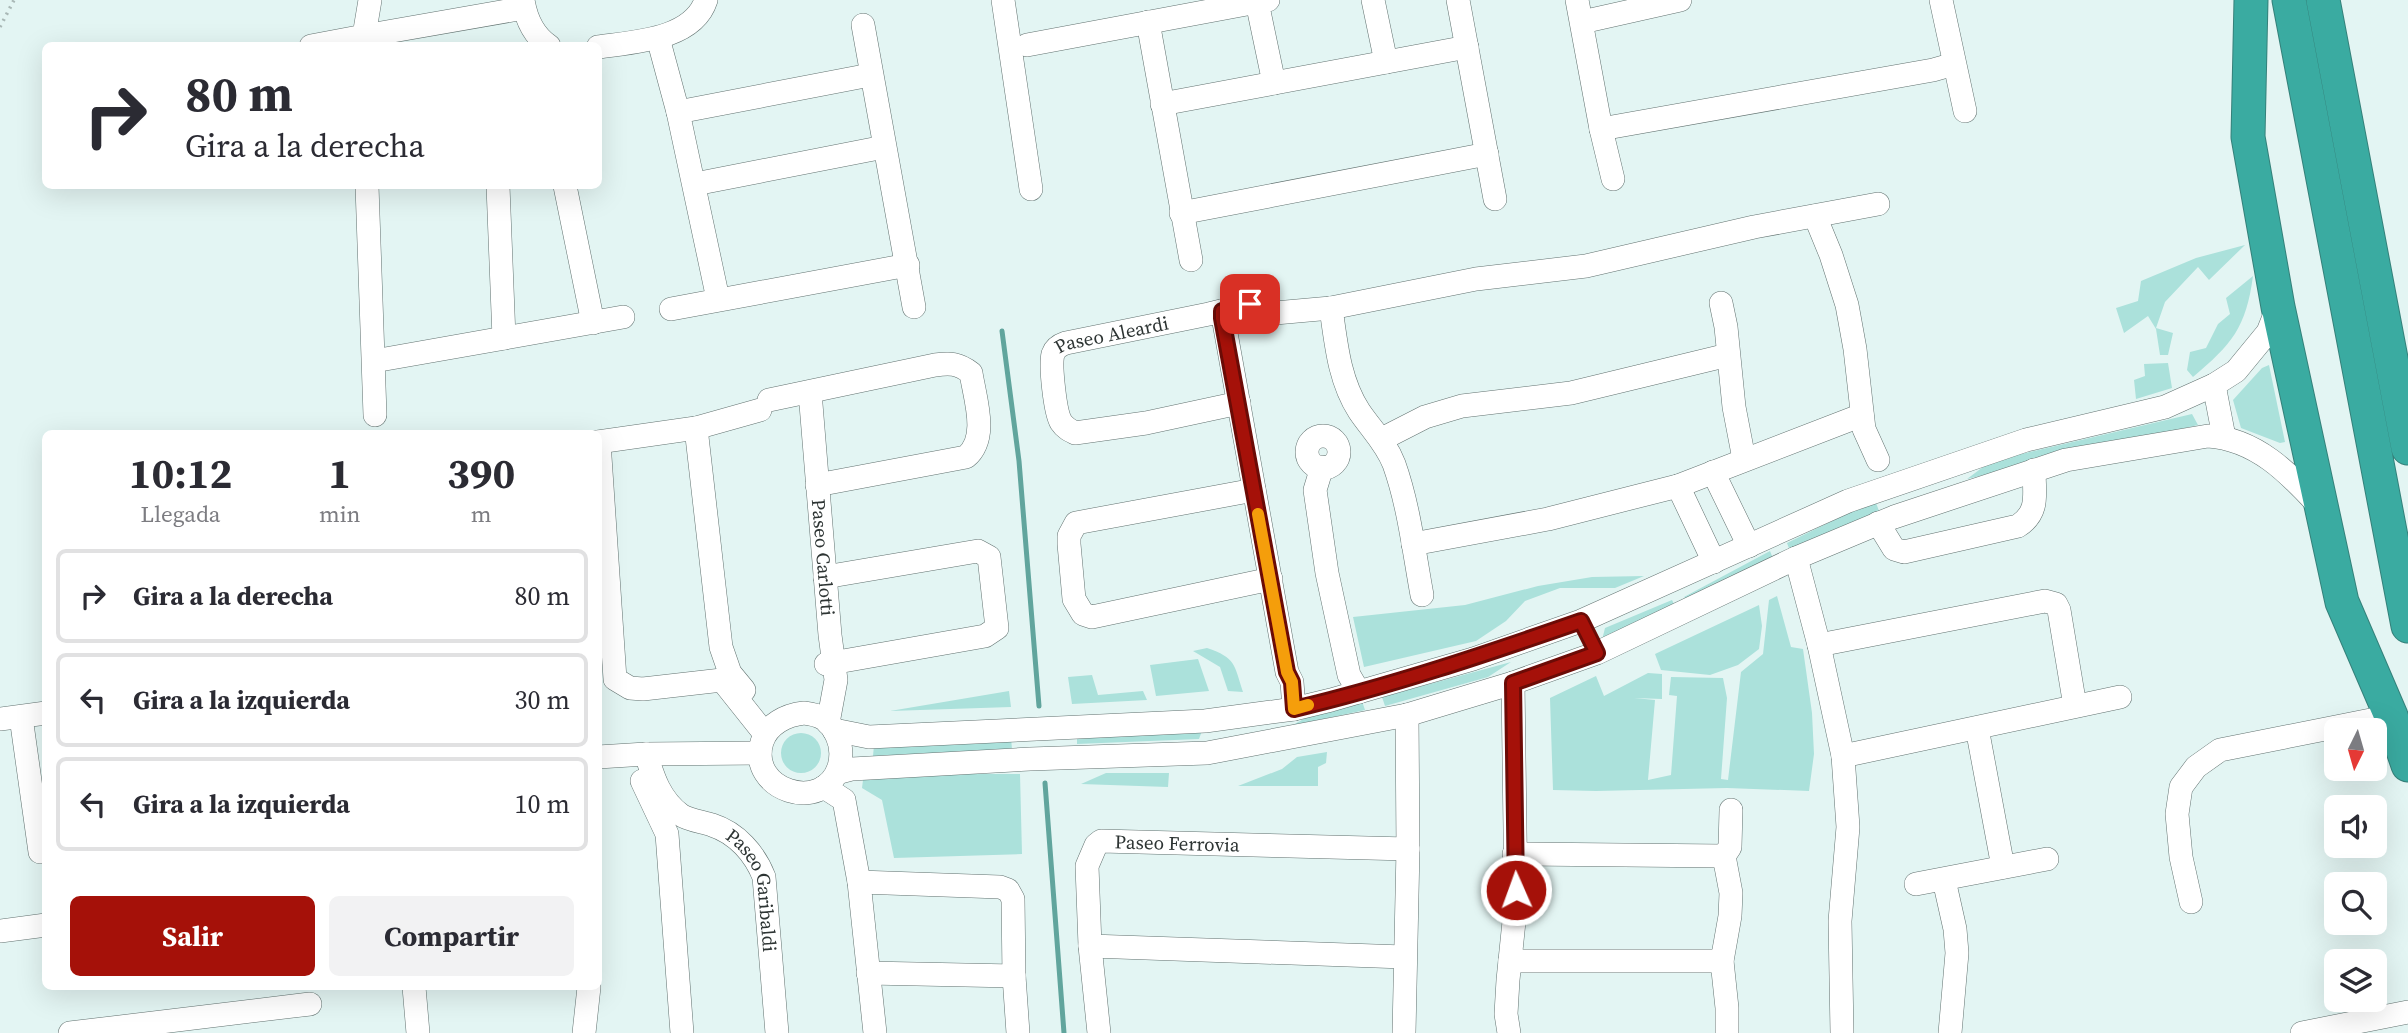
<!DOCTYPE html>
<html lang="es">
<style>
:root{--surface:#fff;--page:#f2f2f3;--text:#2b2b33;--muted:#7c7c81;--line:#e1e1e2;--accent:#a51109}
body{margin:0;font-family:"Source Serif 4",serif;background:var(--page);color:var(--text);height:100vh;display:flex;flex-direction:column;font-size:26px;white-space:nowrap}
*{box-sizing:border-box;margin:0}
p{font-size:23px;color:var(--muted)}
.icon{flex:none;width:38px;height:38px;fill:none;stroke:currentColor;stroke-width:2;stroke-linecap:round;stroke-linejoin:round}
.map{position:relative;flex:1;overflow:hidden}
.sheet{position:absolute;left:42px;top:430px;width:560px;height:560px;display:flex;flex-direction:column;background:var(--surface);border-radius:10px;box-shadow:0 7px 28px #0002}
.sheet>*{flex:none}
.banner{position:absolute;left:42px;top:42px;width:560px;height:147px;border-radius:10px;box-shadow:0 7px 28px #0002;background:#fff;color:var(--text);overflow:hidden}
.needle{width:46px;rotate:185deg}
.tools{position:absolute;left:2324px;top:718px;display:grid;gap:14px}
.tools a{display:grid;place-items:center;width:63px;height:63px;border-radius:10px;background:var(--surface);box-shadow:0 7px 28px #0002;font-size:35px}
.pin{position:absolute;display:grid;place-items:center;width:60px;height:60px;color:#fff;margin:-30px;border-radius:14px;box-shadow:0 4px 10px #0006}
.me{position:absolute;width:77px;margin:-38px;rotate:358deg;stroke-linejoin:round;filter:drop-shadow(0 0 5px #0008)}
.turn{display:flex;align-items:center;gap:24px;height:147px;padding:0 28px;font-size:32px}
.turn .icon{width:91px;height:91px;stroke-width:2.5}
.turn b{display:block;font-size:49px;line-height:60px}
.eta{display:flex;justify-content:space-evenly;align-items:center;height:119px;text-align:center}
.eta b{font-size:42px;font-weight:700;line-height:49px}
.button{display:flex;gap:14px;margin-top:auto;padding:14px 28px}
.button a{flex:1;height:80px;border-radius:10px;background:var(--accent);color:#fff;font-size:28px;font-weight:700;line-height:80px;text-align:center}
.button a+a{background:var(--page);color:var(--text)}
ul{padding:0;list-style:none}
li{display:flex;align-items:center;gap:21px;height:94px;margin:0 14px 10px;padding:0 14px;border:4px solid var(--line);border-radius:10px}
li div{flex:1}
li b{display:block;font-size:26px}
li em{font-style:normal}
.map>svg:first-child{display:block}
.green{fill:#abe1db}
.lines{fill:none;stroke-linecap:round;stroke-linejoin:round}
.stream{stroke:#61a59d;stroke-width:5}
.minor-casing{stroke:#627270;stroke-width:24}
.highway-casing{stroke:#35817a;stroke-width:35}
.path{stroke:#a9b8b6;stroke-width:3.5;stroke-dasharray:2 5;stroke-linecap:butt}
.minor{stroke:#fff;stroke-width:23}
.highway{stroke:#3aaba1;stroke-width:33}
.route-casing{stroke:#6b0b06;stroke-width:18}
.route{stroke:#a51109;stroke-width:12}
.slow{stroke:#f59e0b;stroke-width:12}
.labels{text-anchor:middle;stroke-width:5;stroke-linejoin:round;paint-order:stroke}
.street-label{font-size:19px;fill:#2d3433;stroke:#fbffff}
</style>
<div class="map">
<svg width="2408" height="1033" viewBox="0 0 2408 1033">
<rect width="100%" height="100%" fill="#e3f5f3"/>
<path class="green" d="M 2245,245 L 2209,280 L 2198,267 L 2165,302 L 2156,328 L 2173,333 L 2168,355 L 2160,355 L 2156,329 L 2148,316 L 2124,333 L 2116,308 L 2138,301 L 2141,281 L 2196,258 Z
M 2253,276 C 2246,328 2232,344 2193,377 L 2187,370 L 2190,352 L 2206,348 L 2218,324 L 2230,314 L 2226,298 Z
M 2168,363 L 2172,388 L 2136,399 L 2134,380 L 2145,376 L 2144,364 Z
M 2269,365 L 2285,442 L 2280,443 L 2241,428 L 2233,400 L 2262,368 Z
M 2192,414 L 2198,425 L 1967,479 L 1991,461 Z
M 1875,500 L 1879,511 L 1790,551 L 1787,543 Z
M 1770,551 L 1774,561 L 1689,602 L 1684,597 Z
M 1644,576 L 1615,588 L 1560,588 L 1525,601 L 1506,621 L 1476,641 L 1364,667 L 1353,617 L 1465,605 L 1538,586 L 1592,577 Z
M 1777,596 L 1791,647 L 1803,649 L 1812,713 L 1814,754 L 1809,791 L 1727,788 L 1596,791 L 1553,790 L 1550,698 L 1596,676 L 1604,696 L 1648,673 L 1662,674 L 1662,699 L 1634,698 L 1655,700 L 1648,780 L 1671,775 L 1677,696 L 1669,695 L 1671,677 L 1723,678 L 1727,698 L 1721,779 L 1728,780 L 1741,672 L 1763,654 L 1769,600 Z
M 1672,600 L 1676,608 L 1602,640 L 1605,628 Z
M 1759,605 L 1762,626 L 1759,649 L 1738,665 L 1710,675 L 1661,670 L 1655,654 Z
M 1207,648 C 1236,658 1234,664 1243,692 L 1228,691 L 1220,667 L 1193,651 Z
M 1198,659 L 1209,691 L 1156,696 L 1150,665 Z
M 1511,662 L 1488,677 L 1385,706 L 1382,697 Z
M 1092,675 L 1098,695 L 1143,691 L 1147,700 L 1072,704 L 1068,677 Z
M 1009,691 L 1011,707 L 890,711 Z
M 1362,701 L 1365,710 L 1291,726 L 1320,710 Z
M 1203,728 L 1199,739 L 1077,744 L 1077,735 Z
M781 753a20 20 0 1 1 40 0a20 20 0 1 1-40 0Z
M 1011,738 L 1012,749 L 873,756 L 874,745 Z
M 1327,752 L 1326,763 L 1318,767 L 1318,786 L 1238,786 L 1282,769 L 1297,757 Z
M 1106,773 L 1169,773 L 1168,787 L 1081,784 Z
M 912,774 L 1020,774 L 1022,854 L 894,858 L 882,800 L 862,788 L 863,780 Z"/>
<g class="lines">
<path class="stream" d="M 1002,331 L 1019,461 L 1039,706
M 1045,783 L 1064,1033"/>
<defs>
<g id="minor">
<path d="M 523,0 C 526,19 533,35 549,46"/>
<path d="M 1003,0 L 1031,189"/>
<path d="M 1373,0 L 1386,62"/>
<path d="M 1458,0 L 1495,199"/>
<path d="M 1577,0 L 1601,129 L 1613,179"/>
<path d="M 1941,0 L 1965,111"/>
<path d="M 1257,2 L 1274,83"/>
<path d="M 1148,22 L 1191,260"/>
<path d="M 1582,22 L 1680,0"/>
<path d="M 863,25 L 914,307"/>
<path d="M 364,36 L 524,8"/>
<path d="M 658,38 L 678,112 L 718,299"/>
<path d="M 1027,45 L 1268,0"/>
<path d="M 311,46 L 364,36 L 370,0"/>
<path d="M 598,47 C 633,42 693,40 706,0"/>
<path d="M 1162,104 L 1467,47"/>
<path d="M 678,112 L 870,75"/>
<path d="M 1601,129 L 1933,70 L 1954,64"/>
<path d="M 695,184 L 884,147"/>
<path d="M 367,186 L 375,415"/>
<path d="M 498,186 L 504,338"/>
<path d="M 565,186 L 593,323"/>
<path d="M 1181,213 L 1487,154"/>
<path d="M 1815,216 L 1831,255 L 1847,305 L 1855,349 L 1864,429 L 1878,460"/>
<path d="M 1721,303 L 1726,327 L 1734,407 L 1744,459"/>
<path d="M 1331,308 C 1336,343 1339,380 1359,411 C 1371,429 1386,443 1394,464 C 1409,506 1414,552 1422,595"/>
<path d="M 671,309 L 908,265"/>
<path d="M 1222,311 L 1287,672 L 1292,682 L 1294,709"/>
<path d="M 1275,313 L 1331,308 L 1476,279 L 1586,266 L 1754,227 L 1878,204"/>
<path d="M 374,361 L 623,317"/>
<path d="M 2214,385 L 2224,437"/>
<path id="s1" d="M 810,392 L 830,635 L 836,680 L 828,723"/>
<path d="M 769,400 L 935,365 C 950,363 958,363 971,373 C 975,399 989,438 966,457 L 817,485"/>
<path id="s2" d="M 1239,403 L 1146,423 L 1075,433 C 1069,430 1065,428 1061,422 C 1055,412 1050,365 1053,354 C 1055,348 1060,345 1066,343 L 1209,314 L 1250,304"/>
<path d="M 696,428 L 760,410"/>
<circle cx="1323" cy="452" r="16"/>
<path d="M 1382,439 L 1425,417 L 1462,406 L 1571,393 L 1728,355"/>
<path d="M 598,442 L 696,428 L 721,647 L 730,673 L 744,690"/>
<path d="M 599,442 L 615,679 L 630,688 L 643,689 L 722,680 L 765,734"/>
<path d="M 1322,467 L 1315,490 L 1327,573 L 1349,675 L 1359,692"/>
<path d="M 1713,472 L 1749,546"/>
<path d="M 1678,486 L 1714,562"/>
<path d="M 1254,490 L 1076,523 L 1069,536 L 1069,544 L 1074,599 L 1083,614 L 1092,617 L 1271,579"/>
<path d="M 1878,523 L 1894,549 L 1904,552 L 2018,526 C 2040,512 2034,493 2034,470"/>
<path d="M 1413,544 L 1548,519 L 1678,486 L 1862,415"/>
<path d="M 1796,558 L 1819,645 L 1843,756 L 1848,827 L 1840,921 L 1842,1033"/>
<path d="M 825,577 L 978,551 L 989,557 L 997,628 L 985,636 L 826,664"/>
<path d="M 1819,645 L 2045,601 L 2056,604 L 2059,610 L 2075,706"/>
<path d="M 804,713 C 821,715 829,719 837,736 C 842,747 842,756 839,767 C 823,815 747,790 762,742 C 768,724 786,715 804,713 Z"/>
<path d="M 21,717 L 40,852"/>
<path d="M 0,719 L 46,713"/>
<path d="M 1977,728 L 2003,867"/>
<path d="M 834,730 L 869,737 L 1205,721 L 1294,709 L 1331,700 L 1473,659 L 1581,621 L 1848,501 L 2026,440 L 2165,407 L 2214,385 L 2236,371 L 2268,332 L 2278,307"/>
<path id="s3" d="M 646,754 C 653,777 660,800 681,815 C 688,820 703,822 712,825 C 737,833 755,854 764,877 L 777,1033"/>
<path d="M 1843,756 L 2120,697"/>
<path d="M 598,757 L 646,754 L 760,753"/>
<path d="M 837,773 L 852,769 L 1030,759 L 1207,753 L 1407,715 L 1513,683 L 1597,653 L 1796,558 L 1894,517 L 2066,460 L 2208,436 C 2256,439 2289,473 2320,507"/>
<path d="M 642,781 L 667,834 L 682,1033"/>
<path d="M 824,787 L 844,800 L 859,882 L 875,1033"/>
<path d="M 1514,854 L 1724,856"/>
<path d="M 1944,880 L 1955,929 L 1957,953 L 1950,1033"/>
<path d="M 859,882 L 1000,887 L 1008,890 L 1013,899 L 1014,976 L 1018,1033"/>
<path d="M 1916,884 L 2047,859"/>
<path d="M 2191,902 L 2181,857 L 2177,814 L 2181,787 L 2196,767 L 2220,750 L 2391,716"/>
<path d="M 0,931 L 46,925"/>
<path d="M 1090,946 L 1404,957"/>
<path d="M 1510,961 L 1722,961"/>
<path d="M 868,973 L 1014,976"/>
<path d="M 414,987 L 418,1033"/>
<path d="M 70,1033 L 310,1004"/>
<path d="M 584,1033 L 589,987"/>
<path id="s4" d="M 1099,1033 L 1090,946 L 1087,866 L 1096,845 L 1101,841 L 1408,849"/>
<path d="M 1404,1033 L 1408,849 L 1407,715"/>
<path d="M 1509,1033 L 1506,1014 L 1508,980 L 1516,902 L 1513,683"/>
<path d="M 1727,1033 L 1727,1008 L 1722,961 L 1730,916 L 1731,893 L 1724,856 L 1730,847 L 1731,810"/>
<path d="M 2302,1033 L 2408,1012"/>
</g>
<path id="highway" d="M 2251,0 L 2248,137 L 2278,307 L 2342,602 L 2391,716 L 2408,765
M 2289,0 L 2408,626
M 2323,0 L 2408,448"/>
</defs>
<use href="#minor" class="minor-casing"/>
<use href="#highway" class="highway-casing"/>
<path class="path" d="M 0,27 L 14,0"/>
<use href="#minor" class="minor"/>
<use href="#highway" class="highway"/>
</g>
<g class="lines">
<defs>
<path id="route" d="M 1250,304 L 1222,311 L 1222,318 L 1287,672 L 1292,682 L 1294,709 C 1391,686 1486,654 1581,621 L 1597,653 L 1513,683 L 1516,890"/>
</defs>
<use href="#route" class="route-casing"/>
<use href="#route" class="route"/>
<path class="slow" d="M 1258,514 L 1287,672 L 1292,682 L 1294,709 L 1308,705"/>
</g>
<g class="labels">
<g class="street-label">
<text dy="7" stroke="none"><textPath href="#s2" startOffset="318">Paseo Aleardi</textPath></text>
<text dy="7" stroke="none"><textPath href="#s1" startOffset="166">Paseo Carlotti</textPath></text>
<text dy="7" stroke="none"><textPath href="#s4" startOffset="273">Paseo Ferrovia</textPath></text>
<text dy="7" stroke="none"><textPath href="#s3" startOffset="189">Paseo Garibaldi</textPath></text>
</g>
</g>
</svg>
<div class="tools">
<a><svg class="needle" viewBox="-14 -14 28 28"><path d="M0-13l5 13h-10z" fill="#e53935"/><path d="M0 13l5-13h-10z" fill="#7c7c81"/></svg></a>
<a><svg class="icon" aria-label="sound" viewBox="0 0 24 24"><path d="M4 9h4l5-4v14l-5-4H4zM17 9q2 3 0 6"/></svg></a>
<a><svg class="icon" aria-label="search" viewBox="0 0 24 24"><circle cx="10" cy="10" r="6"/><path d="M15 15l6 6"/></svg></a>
<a><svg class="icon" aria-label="layers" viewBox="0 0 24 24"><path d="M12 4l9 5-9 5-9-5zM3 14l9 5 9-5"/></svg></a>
</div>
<div class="pin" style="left:1250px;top:304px;background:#d93025"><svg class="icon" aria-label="arrive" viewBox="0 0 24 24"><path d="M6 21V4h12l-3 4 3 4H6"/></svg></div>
<svg class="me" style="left:1516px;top:890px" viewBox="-20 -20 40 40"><circle r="17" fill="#a51109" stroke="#fff" stroke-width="3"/><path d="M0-11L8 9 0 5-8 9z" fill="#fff"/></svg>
<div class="banner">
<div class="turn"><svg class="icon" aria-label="right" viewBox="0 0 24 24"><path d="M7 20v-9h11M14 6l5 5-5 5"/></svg><div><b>80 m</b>Gira a la derecha</div></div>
</div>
<section class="sheet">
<div class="eta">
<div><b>10:12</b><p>Llegada</p></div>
<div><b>1</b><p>min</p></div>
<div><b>390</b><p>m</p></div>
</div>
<ul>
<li><svg class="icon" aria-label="right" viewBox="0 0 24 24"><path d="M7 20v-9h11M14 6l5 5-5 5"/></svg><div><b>Gira a la derecha</b></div><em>80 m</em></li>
<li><svg class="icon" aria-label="left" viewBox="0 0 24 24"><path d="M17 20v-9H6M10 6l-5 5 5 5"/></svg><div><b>Gira a la izquierda</b></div><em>30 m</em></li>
<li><svg class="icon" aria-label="left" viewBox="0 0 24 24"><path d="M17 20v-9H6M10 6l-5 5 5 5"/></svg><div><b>Gira a la izquierda</b></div><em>10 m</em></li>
</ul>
<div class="button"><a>Salir</a><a>Compartir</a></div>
</section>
</div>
